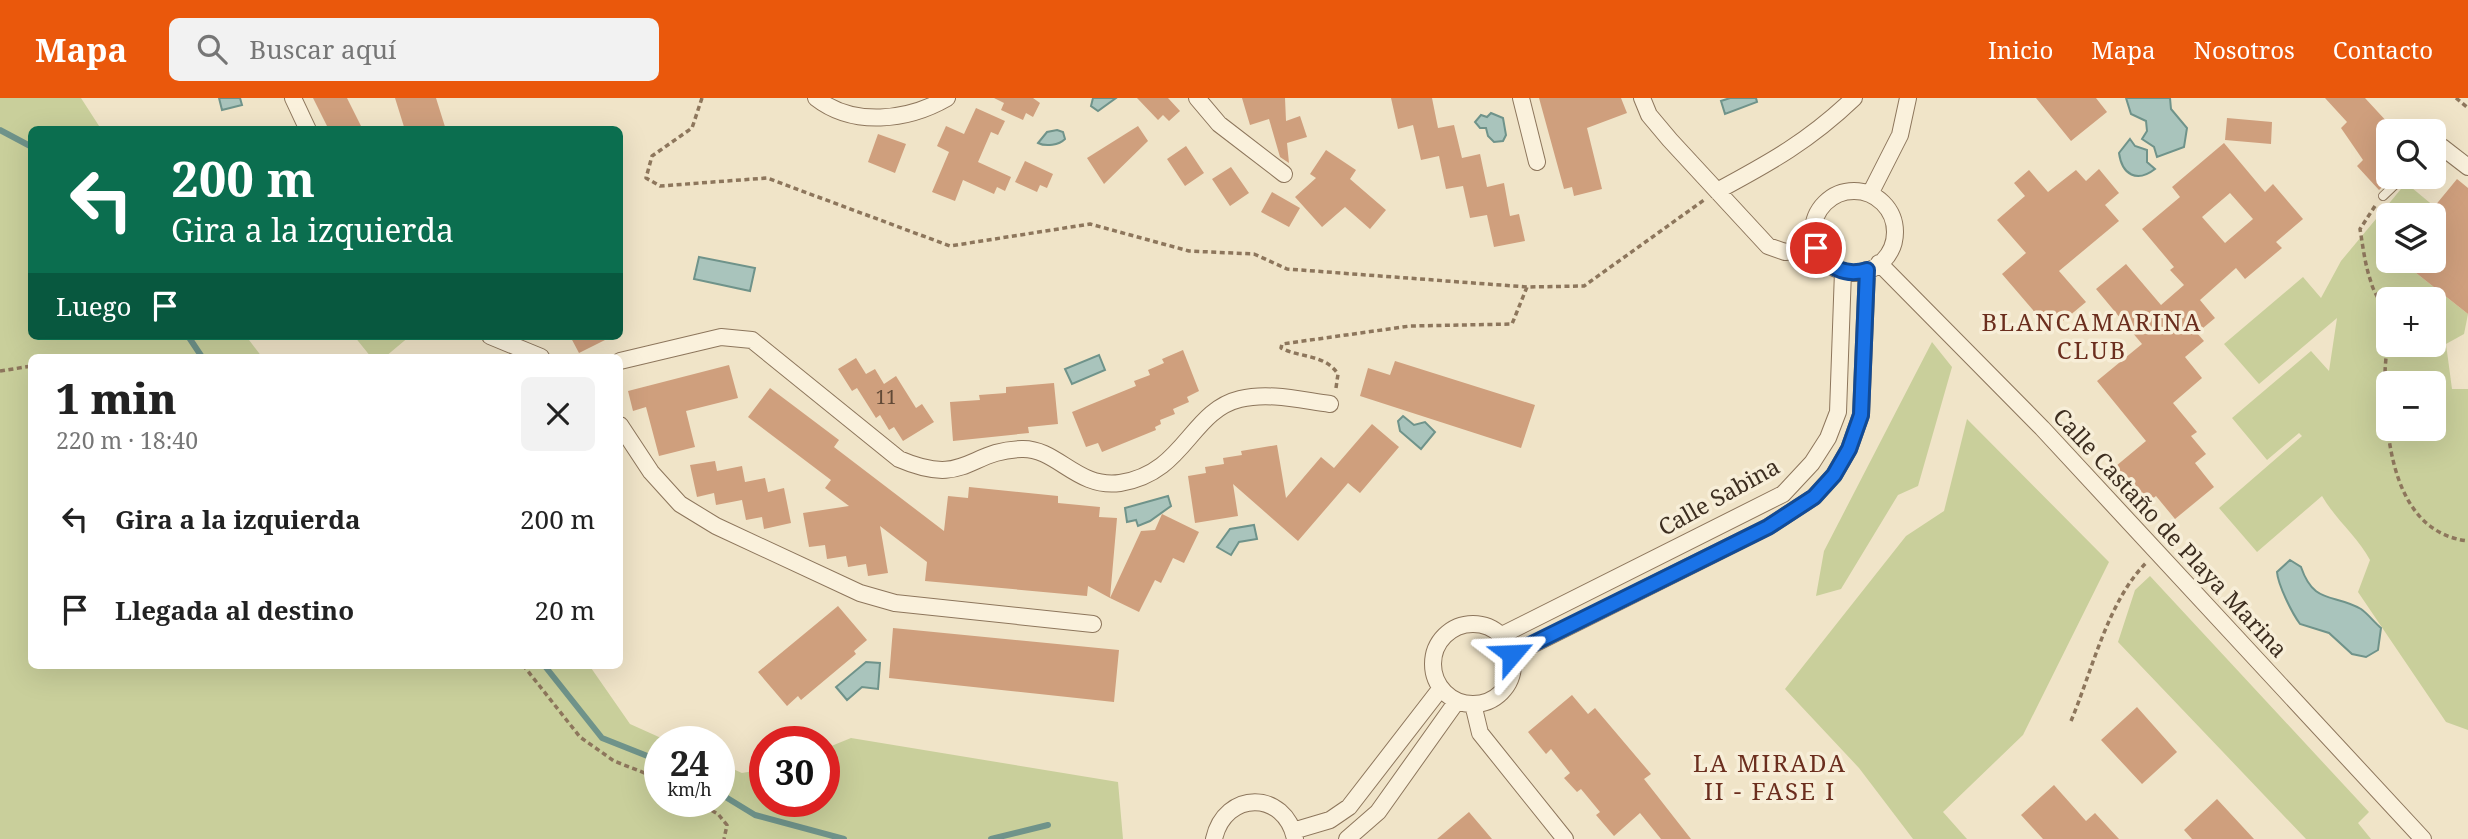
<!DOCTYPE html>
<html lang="es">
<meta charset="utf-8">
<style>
:root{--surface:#fff;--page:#f2f2f2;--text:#222;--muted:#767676;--accent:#ea580c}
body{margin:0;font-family:"Noto Serif",serif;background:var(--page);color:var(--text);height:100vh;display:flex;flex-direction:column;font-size:26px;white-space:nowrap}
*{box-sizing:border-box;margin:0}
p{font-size:23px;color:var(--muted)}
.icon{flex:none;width:38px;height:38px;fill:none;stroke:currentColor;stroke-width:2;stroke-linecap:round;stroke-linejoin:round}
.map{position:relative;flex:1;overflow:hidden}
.details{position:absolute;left:28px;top:256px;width:595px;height:315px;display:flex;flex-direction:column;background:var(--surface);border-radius:10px;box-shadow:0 7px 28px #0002}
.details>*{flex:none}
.hud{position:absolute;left:28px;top:28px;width:595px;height:214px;border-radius:10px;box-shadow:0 7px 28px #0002;background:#0b6e4f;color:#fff;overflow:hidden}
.fabs{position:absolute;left:2376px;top:21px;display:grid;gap:14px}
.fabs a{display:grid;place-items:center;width:70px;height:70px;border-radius:10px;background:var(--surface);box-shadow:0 7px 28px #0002;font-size:35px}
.speed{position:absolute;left:644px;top:628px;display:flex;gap:14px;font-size:35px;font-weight:700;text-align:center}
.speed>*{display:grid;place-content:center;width:91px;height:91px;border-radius:50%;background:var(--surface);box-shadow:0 7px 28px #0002;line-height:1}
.speed small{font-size:18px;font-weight:400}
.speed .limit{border:10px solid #d22;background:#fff;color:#111}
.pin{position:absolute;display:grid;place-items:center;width:60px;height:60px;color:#fff;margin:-30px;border:4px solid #fff;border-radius:50%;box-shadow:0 2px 7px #0007}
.me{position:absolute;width:77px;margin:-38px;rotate:64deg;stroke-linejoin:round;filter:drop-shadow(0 0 5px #0008)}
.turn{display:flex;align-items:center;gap:24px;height:147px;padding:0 28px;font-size:32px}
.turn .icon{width:91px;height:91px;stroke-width:2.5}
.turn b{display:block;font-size:49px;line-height:60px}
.then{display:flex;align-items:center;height:66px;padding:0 28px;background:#0003;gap:14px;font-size:26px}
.round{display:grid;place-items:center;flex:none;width:74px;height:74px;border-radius:10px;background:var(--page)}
.summary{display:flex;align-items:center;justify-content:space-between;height:119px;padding:0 28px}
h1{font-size:42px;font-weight:800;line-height:52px}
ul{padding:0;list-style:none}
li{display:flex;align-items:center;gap:21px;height:91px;padding:0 28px}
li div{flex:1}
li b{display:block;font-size:26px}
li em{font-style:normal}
header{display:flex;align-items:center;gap:42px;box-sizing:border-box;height:98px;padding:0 35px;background:var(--accent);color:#fff}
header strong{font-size:33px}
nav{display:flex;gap:38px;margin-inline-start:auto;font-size:24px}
.search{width:490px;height:63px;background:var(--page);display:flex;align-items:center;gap:18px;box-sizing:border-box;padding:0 24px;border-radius:10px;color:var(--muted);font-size:26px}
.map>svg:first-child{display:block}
.green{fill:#c9cf9b;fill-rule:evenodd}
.water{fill:#a9c4bc;stroke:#6f938a;stroke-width:2}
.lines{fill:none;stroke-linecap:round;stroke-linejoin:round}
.stream{stroke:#6f938a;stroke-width:6}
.building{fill:#cf9f7d;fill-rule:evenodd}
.service-casing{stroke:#8d765c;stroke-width:10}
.minor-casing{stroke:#8d765c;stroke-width:18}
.path{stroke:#8d765c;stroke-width:3.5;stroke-dasharray:5 3.5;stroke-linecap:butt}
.service{stroke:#faf1dc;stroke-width:8}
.minor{stroke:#faf1dc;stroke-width:16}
.route-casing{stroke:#114b97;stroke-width:18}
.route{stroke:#1a73e8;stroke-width:12}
.labels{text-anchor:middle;stroke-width:7;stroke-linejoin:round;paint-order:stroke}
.number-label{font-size:19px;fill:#624a37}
.street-label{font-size:23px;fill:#3d2e20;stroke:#f7eed8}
.neighbourhood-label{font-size:24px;letter-spacing:2px;fill:#6b2e1e;stroke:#f7eed8}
</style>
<header>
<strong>Mapa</strong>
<div class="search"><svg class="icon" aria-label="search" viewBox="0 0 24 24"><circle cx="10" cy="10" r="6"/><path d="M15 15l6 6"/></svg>Buscar aquí</div>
<nav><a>Inicio</a><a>Mapa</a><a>Nosotros</a><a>Contacto</a></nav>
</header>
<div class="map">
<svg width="2468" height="741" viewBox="0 0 2468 741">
<rect width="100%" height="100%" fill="#f0e4c8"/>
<path class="green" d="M 0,0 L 81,0 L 101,31 L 32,32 L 32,238 L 246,238 L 262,259 L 32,259 L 32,567 L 589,567 L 630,626 L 670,644 L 660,644 L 660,704 L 719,704 L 719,665 L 742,675 L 765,671 L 765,704 L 824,704 L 824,651 L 851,640 L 1118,684 L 1123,741 L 0,741 Z
M 2406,85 L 2435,109 L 2428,117 L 2389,117 L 2389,163 L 2401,163 L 2468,216 L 2464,236 L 2446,246 L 2452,291 L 2468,291 L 2468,632 L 2446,624 L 2358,494 L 2370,462 C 2357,438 2336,422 2322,398 L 2257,454 L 2219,410 L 2302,338 L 2299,335 L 2267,362 L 2232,320 L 2311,253 L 2329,273 L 2337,220 L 2259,286 L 2224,246 L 2303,179 L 2321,200 L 2341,163 ZM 2389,201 L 2434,201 L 2434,247 L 2389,247 ZM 2389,285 L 2434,285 L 2434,331 L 2389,331 Z
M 354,238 L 410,238 L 385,259 L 371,259 Z
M 1932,244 L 1952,269 L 1918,388 L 1898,397 L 1841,491 L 1816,498 L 1824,453 Z
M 1967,321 L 2109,464 L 2023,637 L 1943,714 L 1967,741 L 1913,741 L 1859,670 L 1785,591 L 1906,438 L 1944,413 Z
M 2150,478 L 2369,714 L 2358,725 L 2371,741 L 2306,741 L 2118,544 L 2135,492 Z"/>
<path class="water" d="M 219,0 L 240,0 L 242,7 L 222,12 Z
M 1093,0 L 1116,0 L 1098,13 L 1091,8 Z
M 1730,0 L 1756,0 L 1757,4 L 1725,16 L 1721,3 Z
M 2126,0 L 2170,0 L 2171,11 L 2187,30 L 2184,49 L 2157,59 L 2154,49 L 2142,41 L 2147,33 L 2146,23 L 2131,16 Z
M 1491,15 L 1503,20 L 1506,37 L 1503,43 L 1494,44 L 1488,38 L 1486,30 L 1480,30 L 1475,24 L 1481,17 L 1487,19 Z
M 1057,32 L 1063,34 L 1065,41 C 1059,47 1046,49 1038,45 L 1047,34 Z
M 2130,41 L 2135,48 L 2147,52 L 2147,64 L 2155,71 C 2137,85 2122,77 2119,55 Z
M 699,159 L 755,170 L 750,193 L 694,181 Z
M 1099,257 L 1105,272 L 1072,286 L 1065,271 Z
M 1403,318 L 1414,327 L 1425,324 L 1435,334 L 1421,351 L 1400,333 L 1398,323 Z
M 1168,398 L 1171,408 L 1150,423 L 1138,428 L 1136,422 L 1127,424 L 1125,410 Z
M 1254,427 L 1257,441 L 1239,444 L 1231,457 L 1217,449 L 1230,431 Z
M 2290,462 L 2301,469 C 2314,507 2333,495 2361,511 C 2368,516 2375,525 2381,530 L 2378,552 L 2366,559 L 2352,556 L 2329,535 L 2300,526 C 2292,515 2278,487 2277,474 Z
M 866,564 L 880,565 L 878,591 L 862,589 L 847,602 L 836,589 Z"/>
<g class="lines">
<path class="stream" d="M 0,32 L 32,49
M 188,238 L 202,259
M 544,567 L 602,640 L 660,663
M 719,695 L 755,717 L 844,741
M 991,741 L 1048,727"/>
</g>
<path class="building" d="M 313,0 L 347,0 L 363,32 L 329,32 Z
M 395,0 L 436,0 L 446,32 L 405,32 Z
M 994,0 L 1033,0 L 1040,5 L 1033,19 L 1026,15 L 1023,22 L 1001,12 L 1004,5 Z
M 1137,0 L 1168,0 L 1180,13 L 1169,23 L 1163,17 L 1158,22 Z
M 1242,0 L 1285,0 L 1286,23 L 1300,18 L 1307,39 L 1287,45 L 1289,65 L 1280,59 L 1269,21 L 1250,27 Z
M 1391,0 L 1432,0 L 1438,30 L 1454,27 L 1462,60 L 1480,56 L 1487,89 L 1504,85 L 1510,118 L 1519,116 L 1525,143 L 1494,149 L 1487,117 L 1470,120 L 1463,88 L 1446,91 L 1439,58 L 1421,62 L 1413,27 L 1398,31 Z
M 1539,0 L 1621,0 L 1627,15 L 1587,30 L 1602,91 L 1574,98 L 1572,89 L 1564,91 Z
M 2036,0 L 2096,0 L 2107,14 L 2071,43 Z
M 2325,0 L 2365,0 L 2389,26 L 2389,83 L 2379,92 L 2357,68 L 2363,62 L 2341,30 L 2347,24 Z
M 976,10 L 1005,23 L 998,37 L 991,34 L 978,64 L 1011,79 L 1005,93 L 997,89 L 994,96 L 963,82 L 955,103 L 932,94 L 949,54 L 937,48 L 946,28 L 964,36 Z
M 2227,20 L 2272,24 L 2271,46 L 2225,42 Z
M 1138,28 L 1148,43 L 1104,86 L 1087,60 Z
M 878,36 L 906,46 L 895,75 L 868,64 Z
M 2224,45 L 2265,94 L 2273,86 L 2303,121 L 2276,144 L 2282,150 L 2245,181 L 2236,170 L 2200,202 L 2215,220 L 2197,235 L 2204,243 L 2185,259 L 2202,280 L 2173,305 L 2197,334 L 2191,338 L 2206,356 L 2195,365 L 2214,389 L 2175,421 L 2156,398 L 2147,405 L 2116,368 L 2146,343 L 2097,283 L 2142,246 L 2096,191 L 2126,166 L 2161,207 L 2184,187 L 2170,172 L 2174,169 L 2142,131 L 2180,99 L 2172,89 ZM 2230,95 L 2253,121 L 2225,145 L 2202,119 Z
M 1186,48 L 1204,75 L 1185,88 L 1167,61 Z
M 1326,52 L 1356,72 L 1350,81 L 1386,112 L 1370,131 L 1345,109 L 1322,129 L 1295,99 L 1316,80 L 1310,76 Z
M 1025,63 L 1053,76 L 1047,90 L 1040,87 L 1037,94 L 1015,84 Z
M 1231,69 L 1249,95 L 1230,108 L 1212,81 Z
M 2099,71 L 2119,95 L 2105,107 L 2119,123 L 2059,173 L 2086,204 L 2051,233 L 2002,176 L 2026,155 L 1997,122 L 2025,98 L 2014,85 L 2029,72 L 2048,94 L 2076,72 L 2086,83 Z
M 2457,81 L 2468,90 L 2468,216 L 2401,163 L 2434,163 L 2434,109 Z
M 1272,94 L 1300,110 L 1289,129 L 1261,114 Z
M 570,238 L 613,238 L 579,255 Z
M 1183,252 L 1199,293 L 1187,299 L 1189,304 L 1173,311 L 1175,316 L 1160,322 L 1161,326 L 1155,329 L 1156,332 L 1102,354 L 1098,345 L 1086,349 L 1072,314 L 1136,288 L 1134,283 L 1150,277 L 1148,272 L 1164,265 L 1162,261 Z
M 856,260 L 866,276 L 875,271 L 884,286 L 896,278 L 916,310 L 922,306 L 934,324 L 903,343 L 894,329 L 889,332 L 880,317 L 876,320 L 857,290 L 852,293 L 838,271 Z
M 1395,263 L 1535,307 L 1521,350 L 1360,298 L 1368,270 L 1390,277 Z
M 729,267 L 738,300 L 686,313 L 695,349 L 659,358 L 646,309 L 633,313 L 628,293 Z
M 1054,285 L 1058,326 L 1028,329 L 1029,335 L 953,343 L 950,304 L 980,302 L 979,297 L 1006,295 L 1006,289 Z
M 770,290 L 839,342 L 834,349 L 944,433 L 948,398 L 968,400 L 969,389 L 1058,398 L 1058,405 L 1100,409 L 1099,419 L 1117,420 L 1110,500 L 1088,488 L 1087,498 L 925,483 L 927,464 L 880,428 L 888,475 L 868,478 L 866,466 L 848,469 L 846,458 L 827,461 L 825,447 L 809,449 L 803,415 L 849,408 L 825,390 L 831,382 L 748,319 Z
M 1372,326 L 1399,349 L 1360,395 L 1348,385 L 1298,443 L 1233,386 L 1238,418 L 1195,425 L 1188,378 L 1206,375 L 1205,369 L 1224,366 L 1223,360 L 1242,357 L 1241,353 L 1277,347 L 1286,400 L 1321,359 L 1334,370 Z
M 715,363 L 717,373 L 742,368 L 745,384 L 765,380 L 768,394 L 784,390 L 791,425 L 764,431 L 762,419 L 746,422 L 742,402 L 716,407 L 714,395 L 697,399 L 690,367 Z
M 1162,416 L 1199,434 L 1184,465 L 1173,460 L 1161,485 L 1155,482 L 1139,514 L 1110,500 L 1141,433 L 1155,432 Z
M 838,508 L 867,542 L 854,553 L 856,556 L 801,602 L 798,598 L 787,608 L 758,574 Z
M 893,530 L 1119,552 L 1114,604 L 889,580 Z
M 1572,597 L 1588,616 L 1595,610 L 1651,676 L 1644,681 L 1691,741 L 1661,741 L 1640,715 L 1614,738 L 1596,717 L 1600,714 L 1581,691 L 1577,694 L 1564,680 L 1570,675 L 1551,651 L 1546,656 L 1528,634 Z
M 2137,609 L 2177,654 L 2142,686 L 2101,642 Z
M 2054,687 L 2086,723 L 2095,715 L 2119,741 L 2043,741 L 2021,717 Z
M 2217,701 L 2254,741 L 2192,741 L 2184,732 Z
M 1469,714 L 1492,741 L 1437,741 Z"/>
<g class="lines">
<defs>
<path id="service" d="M 2383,98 L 2403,79"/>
<path id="minor" d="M 293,0 L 308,32
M 816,0 C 853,29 907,23 947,0
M 1197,0 L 1219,26 L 1284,76
M 1521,0 L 1537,64
M 1642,0 L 1649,17 L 1670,42 L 1768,148 L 1785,154 L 1816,150
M 2442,49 L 2468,69
M 1717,93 C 1771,64 1809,43 1854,0
M1813 134a41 41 0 1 1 82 0a41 41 0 1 1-82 0Z
M 1870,96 L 1900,37 L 1908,0
M 1879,165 L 2042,330 L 2423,741
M 490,238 L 541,259
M 620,263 L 721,239 L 752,242 L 899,361 C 966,390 968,352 1022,351 C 1057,350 1077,391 1120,385 C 1185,375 1190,313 1240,301 C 1269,294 1300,302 1330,306
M 620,327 L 651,374 L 680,406 L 716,428 L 860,495 L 895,505 L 1093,526
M1433 566a40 40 0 1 1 80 0a40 40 0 1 1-80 0Z
M 1502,537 L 1783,396 L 1812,365 L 1828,340 L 1838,314 L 1843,173
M 1512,557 L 1768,429 L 1814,399 L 1834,377 L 1849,351 L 1861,317 L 1867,172
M 1473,606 L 1480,635 L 1565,741
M 1293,733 L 1330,722 L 1349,709 L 1441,590
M 1214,741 C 1225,692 1285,692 1295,741
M 1347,741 L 1378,714 L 1457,603"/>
</defs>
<use href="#service" class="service-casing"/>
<use href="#minor" class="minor-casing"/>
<path class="path" d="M 702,0 L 692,30 L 652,58 L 646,80 L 660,88 L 767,80 L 950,148 L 1090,126 L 1189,153 L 1254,156 L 1287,171 L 1527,189
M 2456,0 L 2468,10
M 2375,108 L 2360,131 C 2363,149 2365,167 2371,184 C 2374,196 2383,206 2386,218 C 2390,237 2385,259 2385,277 C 2385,338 2392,434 2468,443
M 0,273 L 32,268
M 1336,290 L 1338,276 C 1325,256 1300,260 1281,250 L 1282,246 L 1410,228 L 1512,226 L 1527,189 L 1584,188 L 1704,102
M 523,567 L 580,639 L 614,663 L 660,681
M 2071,623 C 2092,573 2108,503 2146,465
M 697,704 L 718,716 L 727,727 L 724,741"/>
<use href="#service" class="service"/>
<use href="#minor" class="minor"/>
</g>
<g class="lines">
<defs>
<path id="route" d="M 1512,556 L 1768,429 L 1814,399 L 1834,377 L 1849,351 L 1861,317 L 1867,172 C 1844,179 1827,168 1816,150"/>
</defs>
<use href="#route" class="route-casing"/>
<use href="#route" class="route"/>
</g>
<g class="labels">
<g class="number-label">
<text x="886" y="306">11</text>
</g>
<g class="street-label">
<text transform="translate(1719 399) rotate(-29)" y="8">Calle Sabina</text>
<text transform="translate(2170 435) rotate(47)" y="8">Calle Castaño de Playa Marina</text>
</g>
<g class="neighbourhood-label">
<text x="2092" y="233">BLANCAMARINA<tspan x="2092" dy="28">CLUB</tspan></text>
<text x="1770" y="674">LA MIRADA<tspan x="1770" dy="28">II - FASE I</tspan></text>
</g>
</g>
</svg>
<div class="fabs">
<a><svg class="icon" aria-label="search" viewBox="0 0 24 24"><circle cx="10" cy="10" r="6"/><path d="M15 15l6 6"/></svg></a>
<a><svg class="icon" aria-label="layers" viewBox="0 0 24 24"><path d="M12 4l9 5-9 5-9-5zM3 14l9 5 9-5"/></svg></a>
<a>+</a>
<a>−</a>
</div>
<div class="speed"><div>24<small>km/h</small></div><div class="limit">30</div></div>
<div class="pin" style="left:1816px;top:150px;background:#d93025"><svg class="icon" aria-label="arrive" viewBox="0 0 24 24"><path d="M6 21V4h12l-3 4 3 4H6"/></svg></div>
<svg class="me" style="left:1512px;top:556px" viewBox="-20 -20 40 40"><path d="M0-17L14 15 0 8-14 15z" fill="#1a73e8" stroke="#fff" stroke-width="4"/></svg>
<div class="hud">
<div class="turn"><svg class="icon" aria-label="left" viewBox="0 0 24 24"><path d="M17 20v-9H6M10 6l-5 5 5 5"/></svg><div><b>200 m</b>Gira a la izquierda</div></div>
<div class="then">Luego<svg class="icon" aria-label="arrive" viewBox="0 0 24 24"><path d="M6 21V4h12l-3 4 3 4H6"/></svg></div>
</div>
<section class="details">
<div class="summary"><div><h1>1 min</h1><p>220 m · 18:40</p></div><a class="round"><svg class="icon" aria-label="close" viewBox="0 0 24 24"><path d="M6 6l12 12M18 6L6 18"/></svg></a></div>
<ul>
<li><svg class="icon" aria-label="left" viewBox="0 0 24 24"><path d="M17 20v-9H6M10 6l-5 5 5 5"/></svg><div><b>Gira a la izquierda</b></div><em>200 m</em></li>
<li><svg class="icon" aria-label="arrive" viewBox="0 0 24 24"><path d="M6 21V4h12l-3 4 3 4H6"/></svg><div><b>Llegada al destino</b></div><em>20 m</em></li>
</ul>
</section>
</div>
